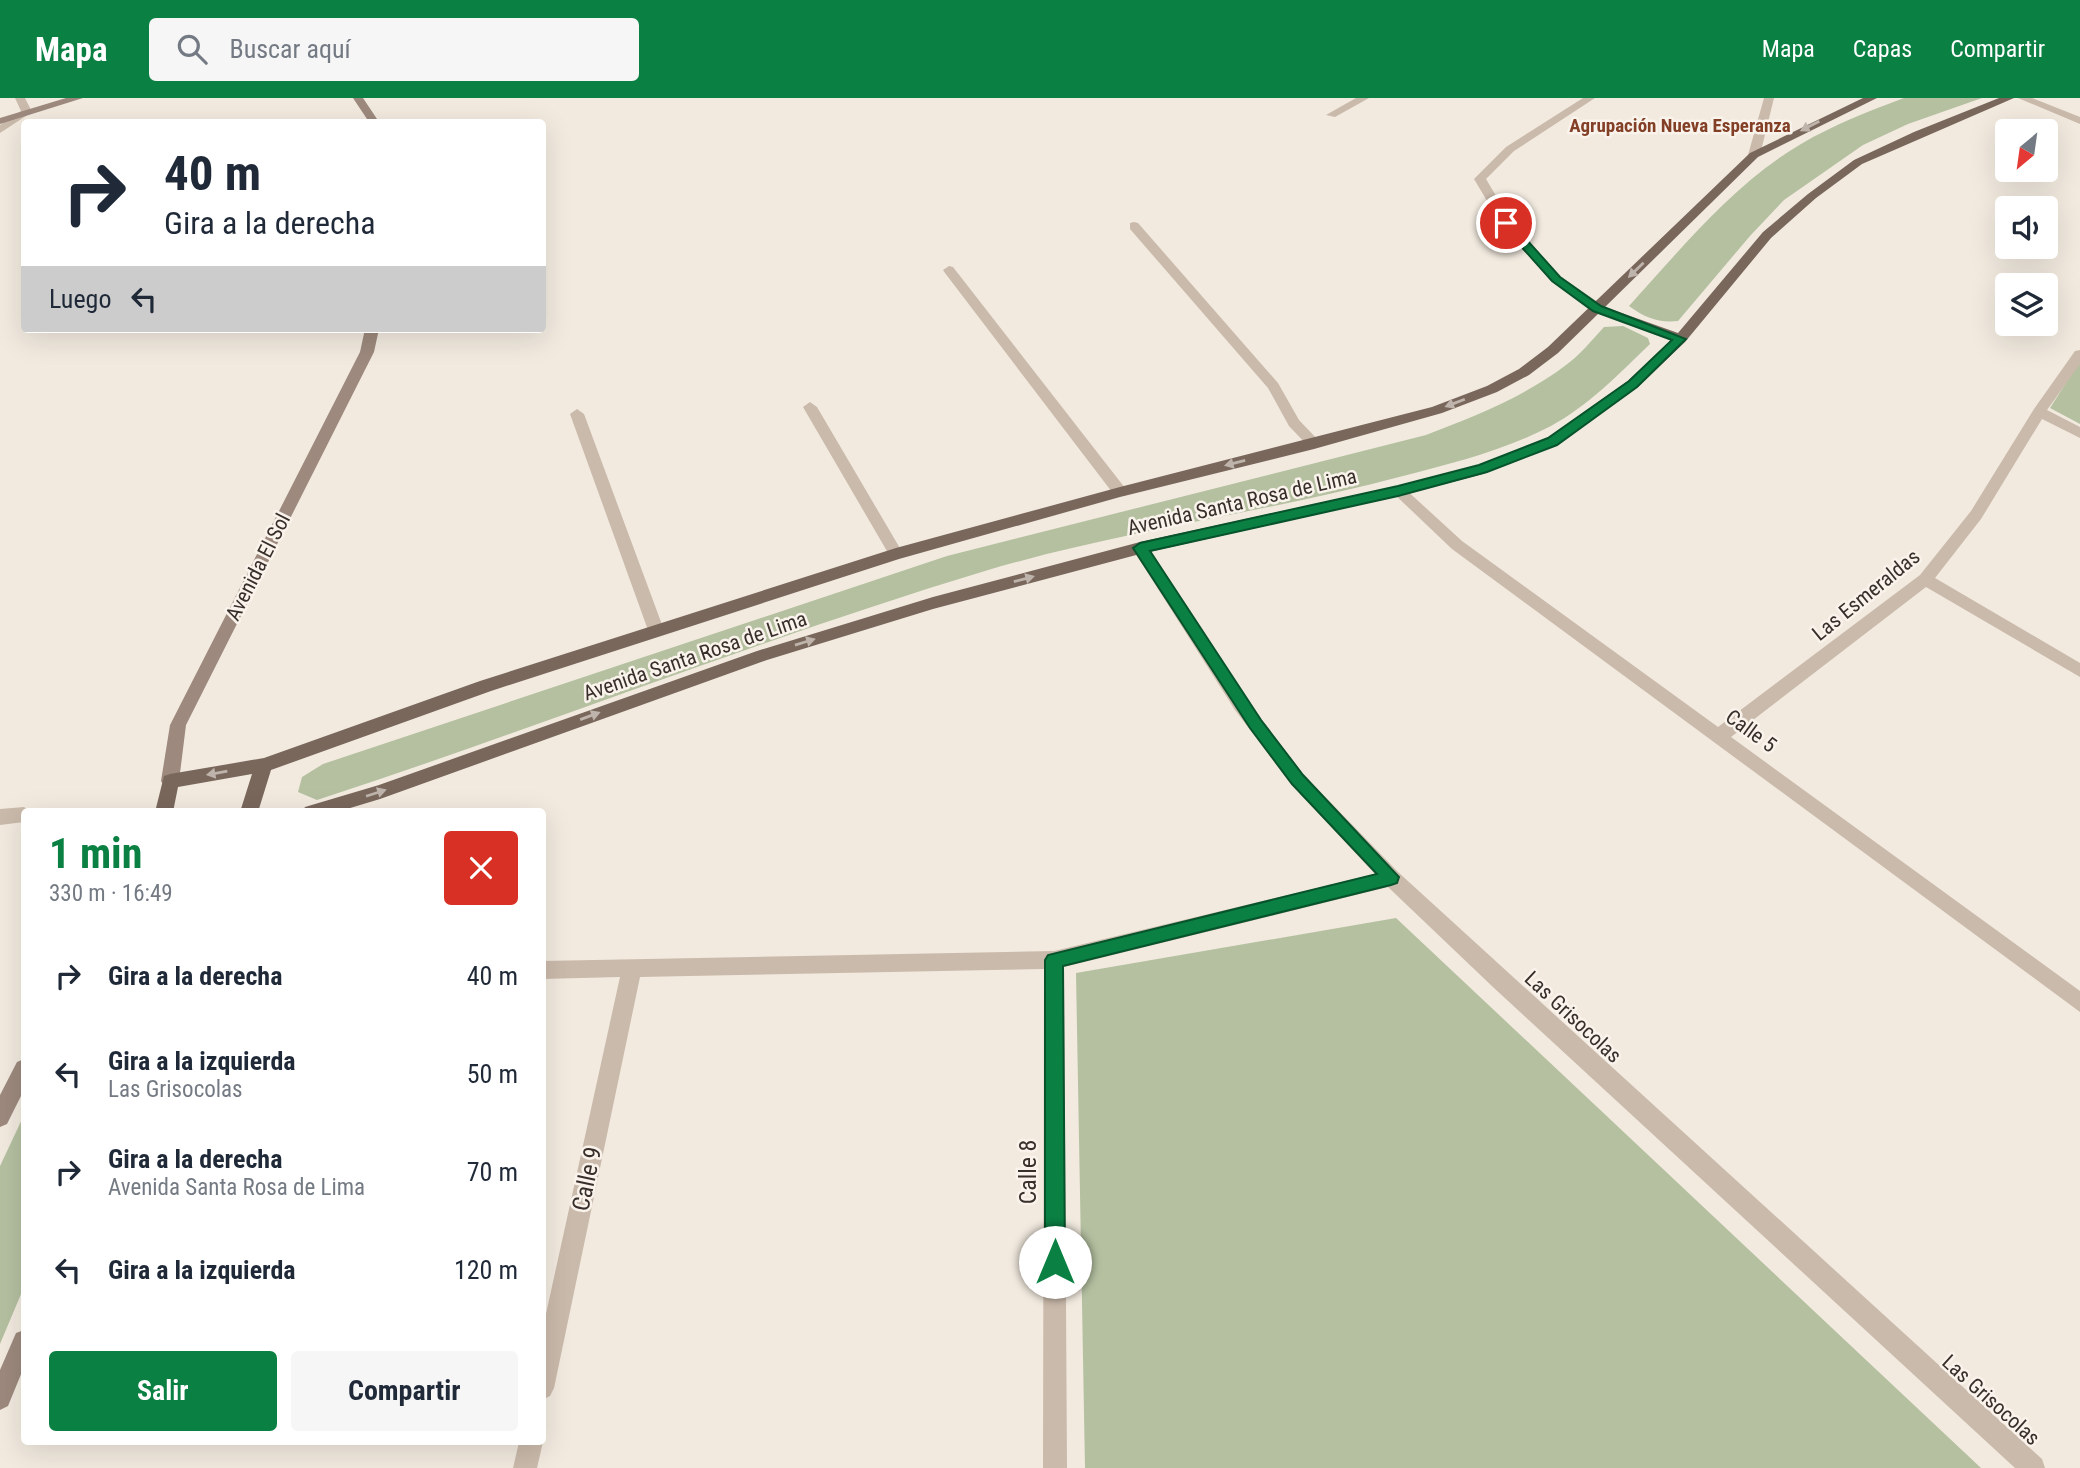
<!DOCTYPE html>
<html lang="es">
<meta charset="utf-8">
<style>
:root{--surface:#fff;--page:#f6f6f7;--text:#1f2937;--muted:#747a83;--accent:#0b8043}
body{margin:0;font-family:"Roboto Condensed",sans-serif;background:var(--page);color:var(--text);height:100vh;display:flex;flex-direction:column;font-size:26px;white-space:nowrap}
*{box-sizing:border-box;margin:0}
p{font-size:23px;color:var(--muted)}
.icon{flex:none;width:38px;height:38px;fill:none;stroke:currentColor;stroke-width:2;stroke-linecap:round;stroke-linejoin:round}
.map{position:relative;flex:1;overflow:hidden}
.side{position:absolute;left:21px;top:710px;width:525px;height:637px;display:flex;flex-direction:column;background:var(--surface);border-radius:7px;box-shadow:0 7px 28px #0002}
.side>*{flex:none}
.hud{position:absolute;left:21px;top:21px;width:525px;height:214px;border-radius:7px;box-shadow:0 7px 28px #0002;background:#fff;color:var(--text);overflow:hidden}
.needle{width:46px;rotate:209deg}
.controls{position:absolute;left:1995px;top:21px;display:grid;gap:14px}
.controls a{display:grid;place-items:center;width:63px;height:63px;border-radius:7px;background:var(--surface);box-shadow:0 7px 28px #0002;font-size:35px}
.pin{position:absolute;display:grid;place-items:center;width:60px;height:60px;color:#fff;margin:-30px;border:4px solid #fff;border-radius:50%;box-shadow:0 2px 7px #0007}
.me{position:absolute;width:77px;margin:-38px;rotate:0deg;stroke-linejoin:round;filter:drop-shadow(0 0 5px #0008)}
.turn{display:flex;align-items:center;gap:24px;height:147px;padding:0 28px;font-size:32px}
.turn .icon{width:91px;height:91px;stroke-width:2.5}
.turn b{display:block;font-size:49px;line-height:60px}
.then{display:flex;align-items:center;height:66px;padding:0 28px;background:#0003;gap:14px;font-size:26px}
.round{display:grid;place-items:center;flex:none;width:74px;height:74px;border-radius:7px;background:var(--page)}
.head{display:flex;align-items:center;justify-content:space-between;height:119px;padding:0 28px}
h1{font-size:42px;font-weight:700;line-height:52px;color:var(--accent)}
.primary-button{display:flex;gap:14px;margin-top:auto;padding:14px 28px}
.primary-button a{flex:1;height:80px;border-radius:7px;background:var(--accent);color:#fff;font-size:28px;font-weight:700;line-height:80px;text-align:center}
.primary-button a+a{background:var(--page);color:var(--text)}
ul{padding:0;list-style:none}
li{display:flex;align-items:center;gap:21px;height:98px;padding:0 28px}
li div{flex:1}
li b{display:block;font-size:26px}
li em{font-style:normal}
header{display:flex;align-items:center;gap:42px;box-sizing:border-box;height:98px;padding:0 35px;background:var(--accent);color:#fff}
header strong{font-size:33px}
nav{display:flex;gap:38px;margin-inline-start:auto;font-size:24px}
.search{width:490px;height:63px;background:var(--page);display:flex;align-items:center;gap:18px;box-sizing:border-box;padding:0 24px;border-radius:7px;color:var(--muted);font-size:26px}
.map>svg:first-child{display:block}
.green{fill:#b4c0a0}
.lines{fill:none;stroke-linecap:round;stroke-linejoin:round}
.lane{fill:#cabaab;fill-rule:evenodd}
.street{fill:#cabaab;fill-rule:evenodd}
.secondary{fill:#9d897d;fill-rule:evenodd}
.primary{fill:#79675c;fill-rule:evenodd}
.oneway{fill:#bfb4ab}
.route{fill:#0b8043;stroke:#07532c;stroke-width:2}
.labels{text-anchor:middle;stroke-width:5;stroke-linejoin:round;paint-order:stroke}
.far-neighbourhood-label{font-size:19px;font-weight:bold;fill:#834027;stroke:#f9f3ec}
.street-label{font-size:21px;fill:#382f2a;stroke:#f9f3ec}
.near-street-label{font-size:24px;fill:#382f2a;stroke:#f9f3ec}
</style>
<header>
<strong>Mapa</strong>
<div class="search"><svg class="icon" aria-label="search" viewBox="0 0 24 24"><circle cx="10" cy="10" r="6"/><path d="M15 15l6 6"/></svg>Buscar aquí</div>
<nav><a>Mapa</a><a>Capas</a><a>Compartir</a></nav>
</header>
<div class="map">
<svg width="2080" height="1370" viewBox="0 0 2080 1370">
<rect width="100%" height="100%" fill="#f2eadf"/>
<path class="green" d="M 1904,0 L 1982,0 L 1908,26 L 1863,47 L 1784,102 L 1750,138 L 1678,223 C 1659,225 1645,220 1629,208 C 1682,150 1733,86 1801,46 C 1833,27 1869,13 1904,0 Z
M 1623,228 L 1648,240 L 1650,246 C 1620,275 1588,308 1551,328 C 1505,352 1454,365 1403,378 C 1265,415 1122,432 985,473 C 760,541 541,629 317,702 L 298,694 L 302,679 L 323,666 L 947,458 L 1426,337 C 1475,318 1524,299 1566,267 C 1580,257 1592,242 1604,229 Z
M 2080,263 L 2080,326 L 2050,310 Z
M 1396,820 L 1981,1370 L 1085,1370 L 1076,875 Z
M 24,1017 L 24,1189 L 0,1246 L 0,1068 Z"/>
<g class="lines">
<path class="lane" d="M 24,709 L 31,714 L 24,714 L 24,724 L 0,727 L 0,711 Z"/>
<path class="street" d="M 15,0 L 25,0 L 32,14 L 0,35 L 0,27 L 21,13 Z
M 1356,0 L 1369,0 L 1335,19 L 1326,17 Z
M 1583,0 L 1595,0 L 1514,53 L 1486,81 L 1511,123 L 1560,178 L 1602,207 L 1602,213 L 1597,214 L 1552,184 L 1502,128 L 1474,81 L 1506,49 Z
M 1764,0 L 1774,0 L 1760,57 L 1754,60 L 1748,57 Z
M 2018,0 L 2032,0 L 2080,19 L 2080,26 Z
M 1134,124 L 1138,125 L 1278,285 L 1299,322 L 1319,343 L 1319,349 L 1309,349 L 1289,328 L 1268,290 L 1130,131 L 1130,125 Z
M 949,168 L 953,169 L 1125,390 L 1127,394 L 1125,398 L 1115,398 L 945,175 L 943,172 Z
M 2080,252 L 2080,266 L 2047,312 L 2080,329 L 2080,340 L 2042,321 L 1981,421 L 1935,480 L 2080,565 L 2080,579 L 1926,489 L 1731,639 L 2080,893 L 2080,914 L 1452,451 L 1391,393 L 1398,388 L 1403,389 L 1462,443 L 1718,629 L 1920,477 L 1971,413 L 2034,311 L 2075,253 Z
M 810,304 L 817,309 L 901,452 L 904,456 L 901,460 L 891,460 L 803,309 Z
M 577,311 L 584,316 L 664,532 L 662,536 L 656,538 L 648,532 L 570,316 Z
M 1140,444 L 1145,446 L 1247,602 L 1303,676 L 1398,774 L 2042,1361 L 2045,1370 L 2015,1370 L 1494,890 L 1388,789 L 1064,869 L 1067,1370 L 1043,1370 L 1044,871 L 640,879 L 554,1290 L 550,1298 L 542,1302 L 542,1234 L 620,879 L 542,881 L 542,863 L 1054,853 L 1375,776 L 1291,686 L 1235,612 L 1132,450 Z
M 542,1343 L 543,1344 L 537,1370 L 513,1370 L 519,1344 Z"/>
<path class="secondary" d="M 66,0 L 83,0 L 0,26 L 0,20 Z
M 353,0 L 363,0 L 379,24 L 369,24 Z
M 365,231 L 379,231 L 374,254 L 186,627 L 179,683 L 176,688 L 170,690 L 164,688 L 161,683 L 170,627 L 360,254 Z
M 24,961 L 24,992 L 7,1026 L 0,1029 L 0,997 L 17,964 Z
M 24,1232 L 24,1269 L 8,1308 L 0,1312 L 0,1272 L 16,1235 Z"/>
<path class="primary" d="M 1863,0 L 1877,0 L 1758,59 L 1605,209 L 1678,235 L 1763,134 L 1808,96 L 1854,62 L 1914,34 L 1999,0 L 2014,0 L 1862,66 L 1816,100 L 1771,140 L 1685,244 L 1638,289 L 1558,346 L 1483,376 L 1398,398 L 1140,456 L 933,511 L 767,562 L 380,701 L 337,714 L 302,714 L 305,709 L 379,687 L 757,553 L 933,499 L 1140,444 L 1398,388 L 1479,367 L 1548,340 L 1628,283 L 1671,242 L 1599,215 L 1558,255 L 1529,277 L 1497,294 L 1442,315 L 1314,351 L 1120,399 L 899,461 L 491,593 L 271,672 L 258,714 L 240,714 L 252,676 L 178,689 L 173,714 L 155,714 L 164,678 L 170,676 L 264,660 L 480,583 L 896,450 L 1120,389 L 1432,309 L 1487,288 L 1519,271 L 1548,249 L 1750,55 Z"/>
</g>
<defs><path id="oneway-solid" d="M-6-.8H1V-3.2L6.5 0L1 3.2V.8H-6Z" transform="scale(1.75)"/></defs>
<g class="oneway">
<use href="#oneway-solid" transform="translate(1810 28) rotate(153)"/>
<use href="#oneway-solid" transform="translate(1636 172) rotate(136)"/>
<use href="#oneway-solid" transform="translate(1455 305) rotate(159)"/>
<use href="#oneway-solid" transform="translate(1235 365) rotate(166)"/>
<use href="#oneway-solid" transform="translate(1024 481) rotate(-15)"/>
<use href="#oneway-solid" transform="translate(805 544) rotate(-17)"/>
<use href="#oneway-solid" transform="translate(590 618) rotate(-20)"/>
<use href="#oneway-solid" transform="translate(217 675) rotate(170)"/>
<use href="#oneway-solid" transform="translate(376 695) rotate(-18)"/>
</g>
<path class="route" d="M 1502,123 L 1510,123 L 1560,179 L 1601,208 L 1686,241 L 1637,289 L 1557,347 L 1487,374 L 1398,398 L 1150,453 L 1261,622 L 1303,677 L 1399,779 L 1397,785 L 1391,787 L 1063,868 L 1065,1164 L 1062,1171 L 1055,1174 L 1048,1171 L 1045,1164 L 1045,862 L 1048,857 L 1377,776 L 1292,686 L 1250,630 L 1133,450 L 1140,445 L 1398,388 L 1479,367 L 1548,340 L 1629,283 L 1672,242 L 1593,213 L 1552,183 L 1502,127 Z"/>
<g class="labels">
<g class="far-neighbourhood-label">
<text x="1680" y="34">Agrupación Nueva Esperanza</text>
</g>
<g class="street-label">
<text transform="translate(1242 404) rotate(-13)" y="7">Avenida Santa Rosa de Lima</text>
<text transform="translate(258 469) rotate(-63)" y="7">Avenida El Sol</text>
<text transform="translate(1866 497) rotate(-39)" y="7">Las Esmeraldas</text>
<text transform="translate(695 558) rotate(-19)" y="7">Avenida Santa Rosa de Lima</text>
<text transform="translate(1751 633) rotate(36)" y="7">Calle 5</text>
<text transform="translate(1573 919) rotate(43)" y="7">Las Grisocolas</text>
<text transform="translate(1991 1302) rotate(42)" y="7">Las Grisocolas</text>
</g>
<g class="near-street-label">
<text transform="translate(1028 1074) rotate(-90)" y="8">Calle 8</text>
<text transform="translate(587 1081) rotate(-78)" y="8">Calle 9</text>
</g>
</g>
</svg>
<div class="controls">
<a><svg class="needle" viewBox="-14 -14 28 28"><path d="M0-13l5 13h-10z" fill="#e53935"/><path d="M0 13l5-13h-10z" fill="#747a83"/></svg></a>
<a><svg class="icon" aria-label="sound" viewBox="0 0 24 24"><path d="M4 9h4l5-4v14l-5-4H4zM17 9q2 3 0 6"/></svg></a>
<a><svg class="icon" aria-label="layers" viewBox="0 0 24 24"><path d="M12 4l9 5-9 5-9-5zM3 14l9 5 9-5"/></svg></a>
</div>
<div class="pin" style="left:1506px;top:125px;background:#d93025"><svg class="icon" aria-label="arrive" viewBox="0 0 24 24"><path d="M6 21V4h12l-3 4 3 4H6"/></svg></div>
<svg class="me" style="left:1055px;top:1164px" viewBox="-20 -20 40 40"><circle r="19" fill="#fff"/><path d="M0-13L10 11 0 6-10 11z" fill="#0b8043"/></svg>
<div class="hud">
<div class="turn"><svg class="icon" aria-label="right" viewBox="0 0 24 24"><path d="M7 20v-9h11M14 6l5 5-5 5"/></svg><div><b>40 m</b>Gira a la derecha</div></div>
<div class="then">Luego<svg class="icon" aria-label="left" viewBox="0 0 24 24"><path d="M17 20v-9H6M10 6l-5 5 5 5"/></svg></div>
</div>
<section class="side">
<div class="head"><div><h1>1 min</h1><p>330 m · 16:49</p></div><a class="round" style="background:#d93025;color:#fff"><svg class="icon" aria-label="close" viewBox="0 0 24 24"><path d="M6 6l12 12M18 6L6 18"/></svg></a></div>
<ul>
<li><svg class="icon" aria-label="right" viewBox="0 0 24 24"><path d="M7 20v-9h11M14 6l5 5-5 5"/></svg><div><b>Gira a la derecha</b></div><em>40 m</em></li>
<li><svg class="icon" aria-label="left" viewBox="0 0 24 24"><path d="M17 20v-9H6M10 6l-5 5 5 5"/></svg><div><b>Gira a la izquierda</b><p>Las Grisocolas</p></div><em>50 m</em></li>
<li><svg class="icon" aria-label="right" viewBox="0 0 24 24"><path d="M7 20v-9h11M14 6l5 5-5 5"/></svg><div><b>Gira a la derecha</b><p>Avenida Santa Rosa de Lima</p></div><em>70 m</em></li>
<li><svg class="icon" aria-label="left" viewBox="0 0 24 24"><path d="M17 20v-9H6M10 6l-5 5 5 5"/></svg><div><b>Gira a la izquierda</b></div><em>120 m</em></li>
</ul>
<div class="primary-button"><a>Salir</a><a>Compartir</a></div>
</section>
</div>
